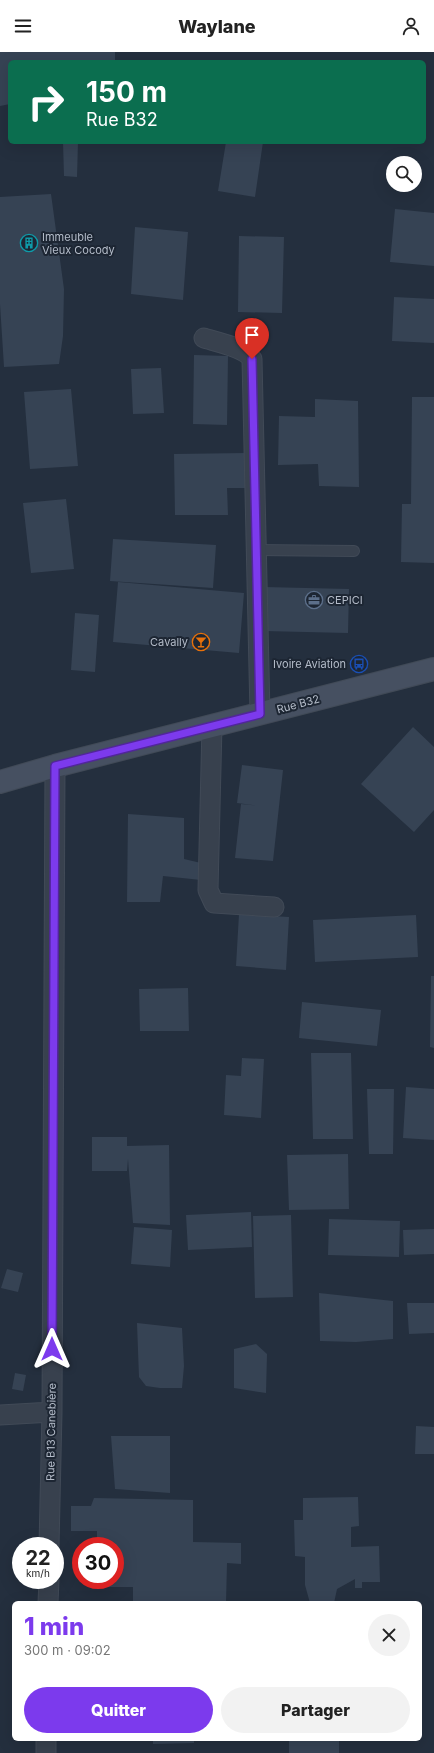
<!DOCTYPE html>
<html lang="fr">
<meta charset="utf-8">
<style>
:root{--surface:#fff;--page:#f2f2f2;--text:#222;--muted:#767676;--accent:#7c3aed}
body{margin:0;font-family:Inter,sans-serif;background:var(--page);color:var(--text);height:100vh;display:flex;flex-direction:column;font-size:15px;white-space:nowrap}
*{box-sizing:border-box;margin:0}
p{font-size:13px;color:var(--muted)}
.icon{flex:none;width:22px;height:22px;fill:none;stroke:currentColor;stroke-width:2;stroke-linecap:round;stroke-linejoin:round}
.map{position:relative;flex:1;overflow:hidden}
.side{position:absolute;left:12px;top:1549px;width:410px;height:140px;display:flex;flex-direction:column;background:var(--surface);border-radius:6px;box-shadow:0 4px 16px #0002}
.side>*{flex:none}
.banner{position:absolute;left:8px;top:8px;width:418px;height:84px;border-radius:6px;box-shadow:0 4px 16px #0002;background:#0b6e4f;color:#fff;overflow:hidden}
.buttons{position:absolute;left:386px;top:104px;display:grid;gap:8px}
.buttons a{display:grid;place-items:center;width:36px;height:36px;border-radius:50%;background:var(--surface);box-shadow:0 4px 16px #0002;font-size:20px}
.speed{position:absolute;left:12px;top:1485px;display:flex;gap:8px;font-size:20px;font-weight:700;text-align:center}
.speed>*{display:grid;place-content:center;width:52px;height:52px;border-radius:50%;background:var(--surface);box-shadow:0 4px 16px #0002;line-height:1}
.speed small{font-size:10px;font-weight:400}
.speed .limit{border:6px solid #d22;background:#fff;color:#111}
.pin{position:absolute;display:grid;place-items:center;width:34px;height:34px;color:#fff;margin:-41px -17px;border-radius:50% 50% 50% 0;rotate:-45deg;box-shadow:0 0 4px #0007}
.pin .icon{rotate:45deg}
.me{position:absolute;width:44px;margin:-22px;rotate:0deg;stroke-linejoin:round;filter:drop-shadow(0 0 3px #0008)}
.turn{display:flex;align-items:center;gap:14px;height:84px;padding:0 12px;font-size:18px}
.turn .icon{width:52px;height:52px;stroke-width:2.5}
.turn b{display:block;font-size:28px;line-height:34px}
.round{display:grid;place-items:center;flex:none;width:42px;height:42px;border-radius:21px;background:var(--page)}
.summary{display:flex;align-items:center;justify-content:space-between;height:68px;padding:0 12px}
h1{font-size:24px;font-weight:800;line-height:30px;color:var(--accent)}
.cta{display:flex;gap:8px;margin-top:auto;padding:8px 12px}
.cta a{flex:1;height:46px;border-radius:24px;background:var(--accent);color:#fff;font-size:16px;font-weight:800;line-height:46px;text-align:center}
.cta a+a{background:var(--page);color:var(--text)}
header{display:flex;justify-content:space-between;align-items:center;height:52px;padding:0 12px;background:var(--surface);font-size:18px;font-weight:800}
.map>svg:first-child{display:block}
.building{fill:#364354}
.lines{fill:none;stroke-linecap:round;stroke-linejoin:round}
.lane-casing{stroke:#414a57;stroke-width:12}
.street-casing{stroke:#414a57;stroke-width:21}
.secondary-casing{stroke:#414a57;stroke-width:24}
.lane{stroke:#38414e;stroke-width:10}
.street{stroke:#38414e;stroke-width:19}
.secondary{stroke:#465061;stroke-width:22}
.route-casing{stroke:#51269a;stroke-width:10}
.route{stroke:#7c3aed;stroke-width:7}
.labels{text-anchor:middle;stroke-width:4;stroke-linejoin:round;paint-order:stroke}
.poi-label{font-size:11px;fill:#b4bcc9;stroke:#1d2633;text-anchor:start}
.street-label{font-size:11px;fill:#b4bcc9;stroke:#1d2633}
</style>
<header><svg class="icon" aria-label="menu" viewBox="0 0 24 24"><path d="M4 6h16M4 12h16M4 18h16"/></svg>Waylane<svg class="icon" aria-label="person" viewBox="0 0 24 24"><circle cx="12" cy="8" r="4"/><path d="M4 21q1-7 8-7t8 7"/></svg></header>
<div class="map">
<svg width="434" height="1701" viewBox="0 0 434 1701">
<rect width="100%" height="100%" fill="#242f3e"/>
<path class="building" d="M 0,0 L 115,0 L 115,10 L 10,10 L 10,52 L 0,54 Z
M 63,90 L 78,90 L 77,125 L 64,124 Z
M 226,90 L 263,90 L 255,145 L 218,139 Z
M 51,142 L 64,237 L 63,284 L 59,312 L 4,315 L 0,252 L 0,145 Z
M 395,157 L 434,161 L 434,214 L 390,210 Z
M 135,175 L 188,180 L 183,248 L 131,242 Z
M 239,184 L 284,185 L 282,261 L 238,260 Z
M 394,245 L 434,247 L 434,291 L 392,289 Z
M 194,303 L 228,304 L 227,373 L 193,372 Z
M 161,316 L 164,361 L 133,362 L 131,317 Z
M 71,337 L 78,414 L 30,417 L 24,340 Z
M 412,345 L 434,345 L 434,511 L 401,510 L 402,452 L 411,452 Z
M 315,347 L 358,349 L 359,435 L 319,434 L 318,412 L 278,413 L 279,364 L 315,365 Z
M 246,401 L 246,436 L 227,436 L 228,463 L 175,463 L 174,402 Z
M 66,447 L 74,517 L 31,521 L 23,451 Z
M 113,487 L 216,493 L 213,536 L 110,529 Z
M 118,530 L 244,541 L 239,601 L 113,590 Z
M 264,535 L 349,537 L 348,581 L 264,579 Z
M 75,561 L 99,563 L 95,620 L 71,618 Z
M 413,675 L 434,695 L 434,758 L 414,780 L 361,732 Z
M 242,713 L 283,718 L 273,809 L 235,806 L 241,752 L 260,754 L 237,751 Z
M 128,762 L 184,766 L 184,807 L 201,811 L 201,828 L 163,824 L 160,850 L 127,850 Z
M 239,862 L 289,865 L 286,918 L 236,914 Z
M 416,863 L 418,905 L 315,910 L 313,868 Z
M 431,924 L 434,924 L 434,996 L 430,995 Z
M 188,936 L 189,979 L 140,979 L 139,937 Z
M 302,950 L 381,958 L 377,994 L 299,986 Z
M 311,1001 L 351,1001 L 353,1087 L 313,1087 Z
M 242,1006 L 264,1007 L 261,1066 L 224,1063 L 226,1023 L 241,1024 Z
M 406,1035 L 434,1037 L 434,1088 L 403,1086 Z
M 367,1037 L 394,1037 L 393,1102 L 369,1102 Z
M 92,1085 L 127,1085 L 127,1094 L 169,1093 L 170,1173 L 133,1171 L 128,1107 L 127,1119 L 92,1119 Z
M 348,1102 L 349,1157 L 289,1158 L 287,1103 Z
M 251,1160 L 252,1195 L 188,1198 L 186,1163 Z
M 291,1163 L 293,1245 L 255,1246 L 253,1164 Z
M 329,1167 L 400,1169 L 399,1205 L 328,1203 Z
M 134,1175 L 172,1178 L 170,1215 L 131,1212 Z
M 434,1177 L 434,1202 L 404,1203 L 403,1178 Z
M 7,1217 L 23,1221 L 18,1240 L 1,1236 Z
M 319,1241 L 393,1249 L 393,1287 L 356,1290 L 320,1289 Z
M 407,1251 L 434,1251 L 434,1281 L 409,1282 Z
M 137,1271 L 182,1276 L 184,1314 L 182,1336 L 160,1336 L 146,1334 L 139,1325 Z
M 256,1292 L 267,1302 L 266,1341 L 234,1336 L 234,1297 Z
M 15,1321 L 26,1323 L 23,1339 L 12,1337 Z
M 416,1374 L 434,1375 L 434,1402 L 415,1402 Z
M 111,1384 L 170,1384 L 170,1441 L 115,1437 Z
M 358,1445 L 359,1474 L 351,1475 L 351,1495 L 379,1494 L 380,1530 L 362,1530 L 362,1536 L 355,1536 L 355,1527 L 337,1537 L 334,1551 L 310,1551 L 305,1533 L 305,1505 L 295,1504 L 294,1468 L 303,1468 L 303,1446 Z
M 94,1446 L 193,1448 L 193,1490 L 241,1491 L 241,1512 L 227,1511 L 226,1551 L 133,1551 L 133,1535 L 97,1535 L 97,1528 L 115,1528 L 115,1494 L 97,1494 L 97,1479 L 71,1479 L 71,1454 L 91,1454 Z
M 153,1687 L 194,1687 L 194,1691 L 153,1692 Z
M 339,1687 L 339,1701 L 289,1701 L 289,1688 Z"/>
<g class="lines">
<defs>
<path id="lane" d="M 256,498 L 354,499"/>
<path id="street" d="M 204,286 C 217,290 246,296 252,307 L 260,662
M 212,674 L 208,838 L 214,851 L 274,855
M 0,1363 L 52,1360
M 49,1494 L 52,1360 L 55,714
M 48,1551 L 49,1528
M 46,1701 L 46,1687"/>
<path id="secondary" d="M 0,730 L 55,714 L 434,617"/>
</defs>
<use href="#lane" class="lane-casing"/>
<use href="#street" class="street-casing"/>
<use href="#secondary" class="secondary-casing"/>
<use href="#lane" class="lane"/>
<use href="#street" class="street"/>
<use href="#secondary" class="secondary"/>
</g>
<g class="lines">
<defs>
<path id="route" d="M 52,1297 L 55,714 L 260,662 L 252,307"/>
</defs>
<use href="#route" class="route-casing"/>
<use href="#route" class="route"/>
</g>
<defs>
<symbol id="building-ring" viewBox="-11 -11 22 22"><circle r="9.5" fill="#1d2633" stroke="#0f9aa8" stroke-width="1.5"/><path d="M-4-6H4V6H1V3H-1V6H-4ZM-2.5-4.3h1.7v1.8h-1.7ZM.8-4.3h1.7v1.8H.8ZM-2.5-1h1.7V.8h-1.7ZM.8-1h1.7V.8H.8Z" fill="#0f9aa8"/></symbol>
<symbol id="office-ring" viewBox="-11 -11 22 22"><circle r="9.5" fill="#1d2633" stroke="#5c6f8a" stroke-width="1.5"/><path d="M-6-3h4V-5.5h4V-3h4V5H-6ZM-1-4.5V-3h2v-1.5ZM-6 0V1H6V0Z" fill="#5c6f8a"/></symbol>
<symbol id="bar-ring" viewBox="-11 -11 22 22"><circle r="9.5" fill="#1d2633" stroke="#e8710a" stroke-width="1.5"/><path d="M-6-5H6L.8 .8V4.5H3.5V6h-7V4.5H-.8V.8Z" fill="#e8710a"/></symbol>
<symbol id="bus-ring" viewBox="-11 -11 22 22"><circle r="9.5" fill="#1d2633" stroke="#1a4fb4" stroke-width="1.5"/><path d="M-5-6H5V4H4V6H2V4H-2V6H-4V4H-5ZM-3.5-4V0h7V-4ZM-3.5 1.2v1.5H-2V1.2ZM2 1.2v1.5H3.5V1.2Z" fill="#1a4fb4"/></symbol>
</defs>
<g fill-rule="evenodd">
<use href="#building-ring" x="19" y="181" width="20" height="20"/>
<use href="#office-ring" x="304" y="538" width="20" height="20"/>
<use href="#bar-ring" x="191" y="580" width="20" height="20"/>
<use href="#bus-ring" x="349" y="602" width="20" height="20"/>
</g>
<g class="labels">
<g class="poi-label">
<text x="42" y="189">Immeuble<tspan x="42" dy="13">Vieux Cocody</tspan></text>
<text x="327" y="552">CEPICI</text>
<text x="188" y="594" text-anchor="end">Cavally</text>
<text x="346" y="616" text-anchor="end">Ivoire Aviation</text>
</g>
<g class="street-label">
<text transform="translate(298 652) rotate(-15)" y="4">Rue B32</text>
<text transform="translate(51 1380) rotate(-89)" y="4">Rue B13 Canebière</text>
</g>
</g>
</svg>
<div class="buttons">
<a><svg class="icon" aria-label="search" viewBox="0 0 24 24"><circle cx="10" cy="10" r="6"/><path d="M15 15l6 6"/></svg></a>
</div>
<div class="speed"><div>22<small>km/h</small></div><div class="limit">30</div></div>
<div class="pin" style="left:252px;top:307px;background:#d93025"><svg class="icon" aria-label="arrive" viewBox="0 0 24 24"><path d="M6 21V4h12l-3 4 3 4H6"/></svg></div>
<svg class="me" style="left:52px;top:1297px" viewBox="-20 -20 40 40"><path d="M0-17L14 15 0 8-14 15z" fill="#7c3aed" stroke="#fff" stroke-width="4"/></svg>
<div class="banner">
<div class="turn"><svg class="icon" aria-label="right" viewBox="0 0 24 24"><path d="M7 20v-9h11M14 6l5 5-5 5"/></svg><div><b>150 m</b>Rue B32</div></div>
</div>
<section class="side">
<div class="summary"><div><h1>1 min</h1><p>300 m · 09:02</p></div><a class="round"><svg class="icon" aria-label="close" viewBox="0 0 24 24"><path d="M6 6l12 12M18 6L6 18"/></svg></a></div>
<div class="cta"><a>Quitter</a><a>Partager</a></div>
</section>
</div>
